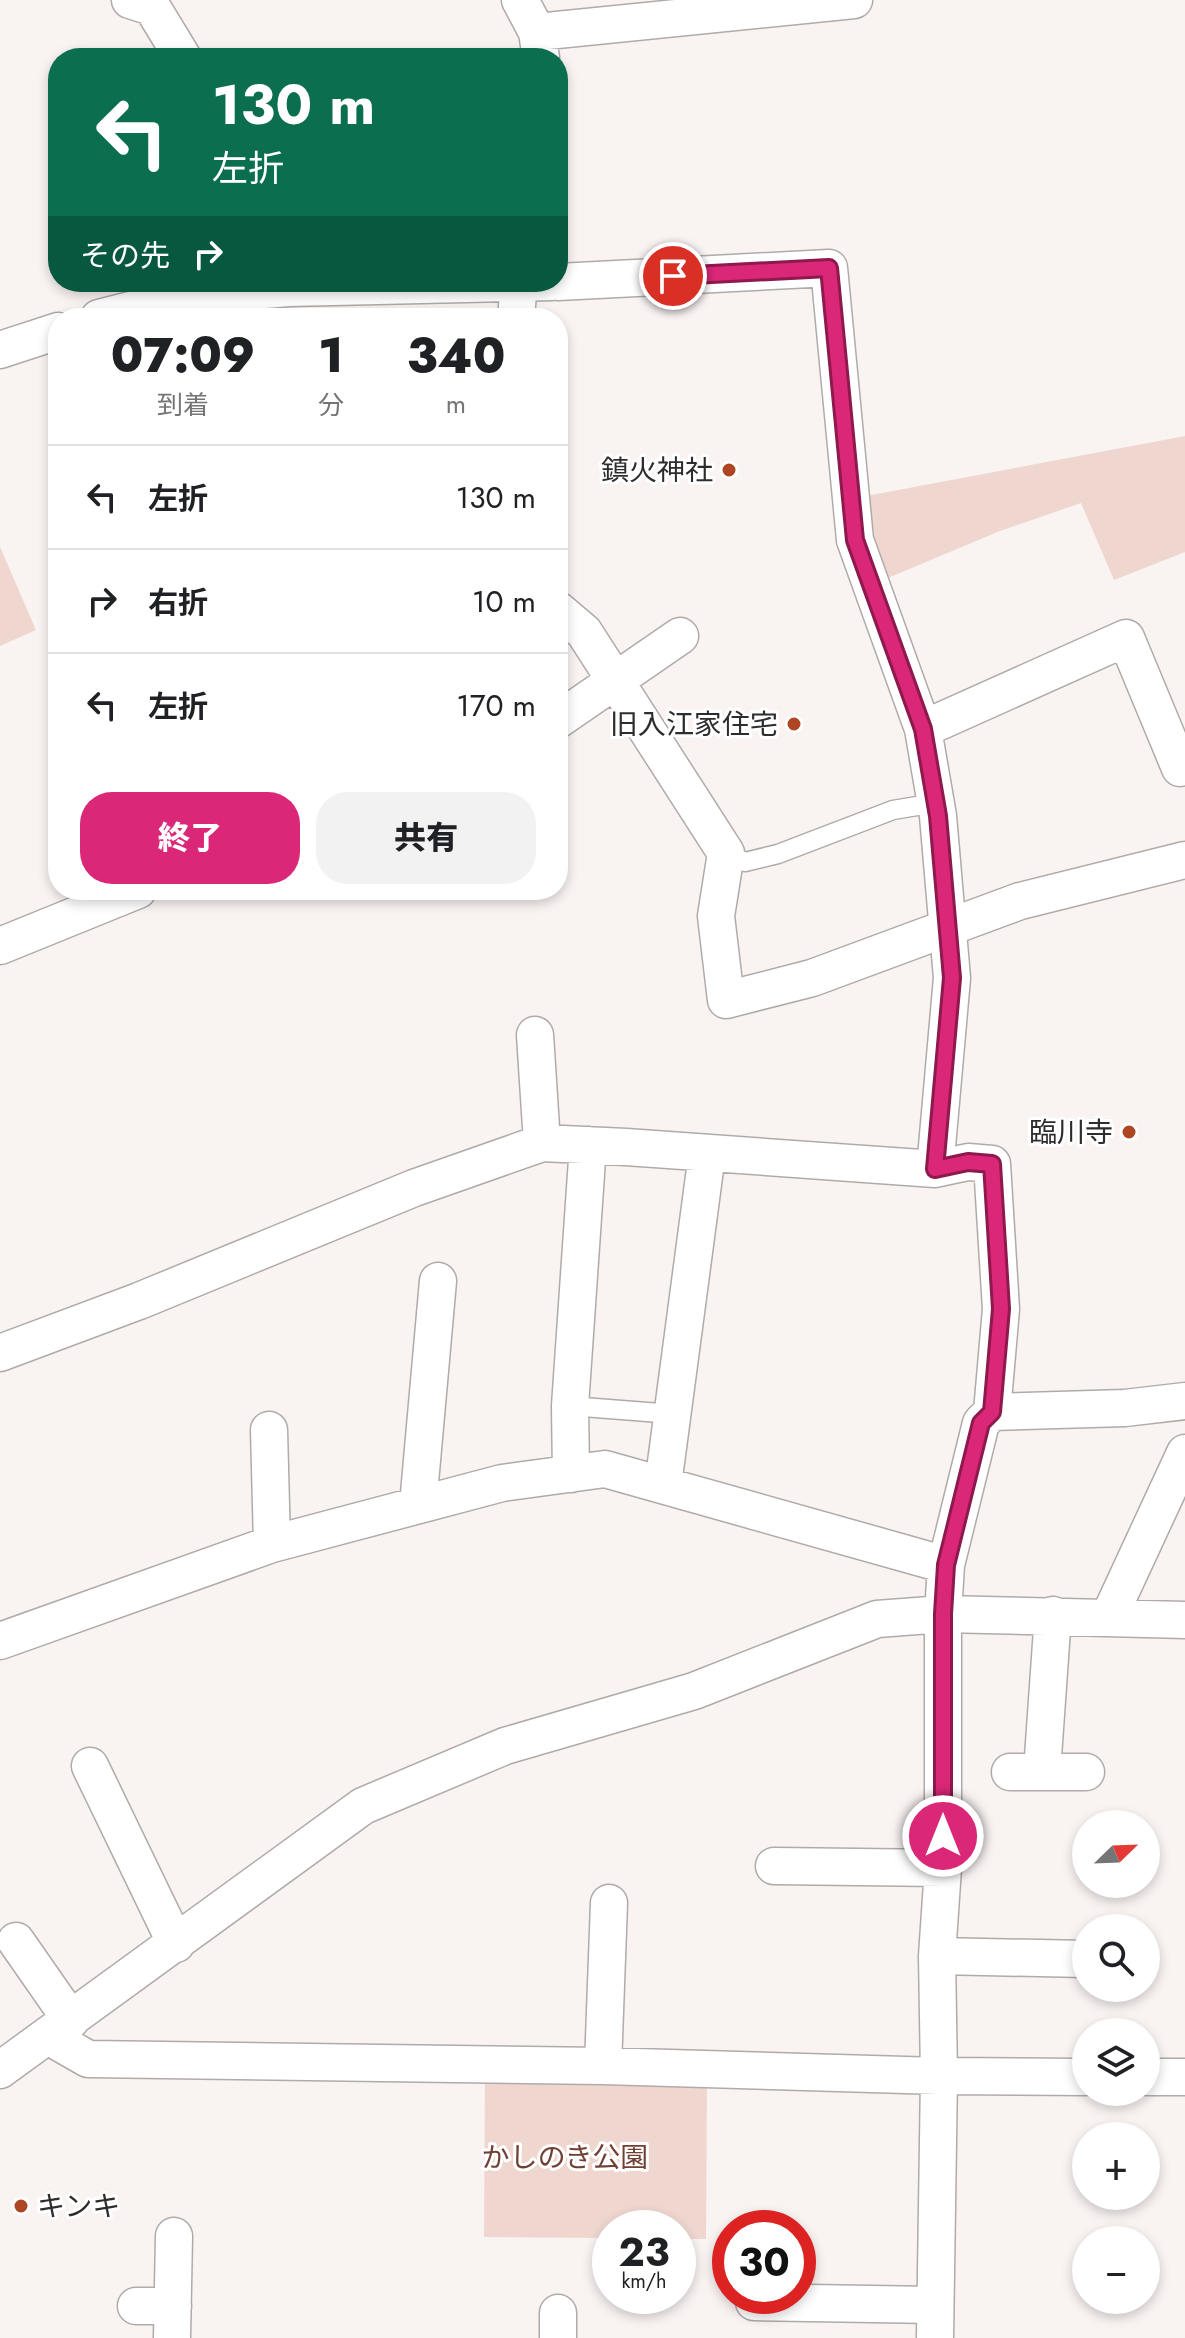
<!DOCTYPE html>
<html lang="ja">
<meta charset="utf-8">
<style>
:root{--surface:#fff;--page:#f2f2f2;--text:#202124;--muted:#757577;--line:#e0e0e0;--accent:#db2777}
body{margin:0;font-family:Jost,"Noto Sans JP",sans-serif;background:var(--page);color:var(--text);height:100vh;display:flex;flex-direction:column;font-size:30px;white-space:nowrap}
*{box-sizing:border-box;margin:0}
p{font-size:26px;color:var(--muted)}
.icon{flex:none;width:44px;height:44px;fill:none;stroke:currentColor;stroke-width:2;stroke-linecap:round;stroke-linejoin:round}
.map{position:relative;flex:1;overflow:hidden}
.details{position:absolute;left:48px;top:308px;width:520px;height:592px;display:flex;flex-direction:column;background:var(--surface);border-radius:32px;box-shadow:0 4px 12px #0003}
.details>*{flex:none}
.hud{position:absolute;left:48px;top:48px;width:520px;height:244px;border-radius:32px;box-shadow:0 4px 12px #0003;background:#0b6e4f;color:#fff;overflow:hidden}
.needle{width:52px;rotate:67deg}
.tools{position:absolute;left:1072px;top:1810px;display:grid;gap:16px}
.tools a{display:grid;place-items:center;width:88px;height:88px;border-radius:50%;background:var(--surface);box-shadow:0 4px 12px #0003;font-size:40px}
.speed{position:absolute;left:592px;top:2210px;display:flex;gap:16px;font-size:40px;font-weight:700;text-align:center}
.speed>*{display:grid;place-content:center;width:104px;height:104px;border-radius:50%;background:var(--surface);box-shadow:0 4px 12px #0003;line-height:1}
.speed small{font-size:20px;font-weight:400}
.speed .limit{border:12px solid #d22;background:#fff;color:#111}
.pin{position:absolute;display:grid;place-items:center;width:68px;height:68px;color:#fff;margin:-34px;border:4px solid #fff;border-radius:50%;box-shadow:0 2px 8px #0007}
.me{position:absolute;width:88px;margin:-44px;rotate:0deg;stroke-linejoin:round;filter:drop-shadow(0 0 6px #0008)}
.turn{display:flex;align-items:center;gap:28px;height:168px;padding:0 32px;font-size:36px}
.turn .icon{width:104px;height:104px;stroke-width:2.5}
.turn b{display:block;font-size:56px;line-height:68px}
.then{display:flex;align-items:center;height:76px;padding:0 32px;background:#0003;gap:16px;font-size:30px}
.eta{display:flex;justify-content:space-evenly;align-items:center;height:136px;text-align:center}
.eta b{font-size:48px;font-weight:800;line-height:56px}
.primary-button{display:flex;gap:16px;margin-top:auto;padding:16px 32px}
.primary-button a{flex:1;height:92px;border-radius:32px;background:var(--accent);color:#fff;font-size:32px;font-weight:800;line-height:92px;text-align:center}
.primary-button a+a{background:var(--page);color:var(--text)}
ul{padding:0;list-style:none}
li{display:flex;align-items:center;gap:24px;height:104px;padding:0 32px;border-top:2px solid var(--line)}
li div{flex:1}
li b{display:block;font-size:30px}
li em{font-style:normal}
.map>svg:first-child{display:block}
.green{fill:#efd7d0}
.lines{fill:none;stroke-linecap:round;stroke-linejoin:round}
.service-casing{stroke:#b0aba9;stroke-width:21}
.minor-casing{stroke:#b0aba9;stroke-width:39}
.service{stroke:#fff;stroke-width:18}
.minor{stroke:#fff;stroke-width:36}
.route-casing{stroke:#8e194d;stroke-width:20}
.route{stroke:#db2777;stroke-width:14}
.poi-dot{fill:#ae4624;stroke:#fff;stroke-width:3}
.labels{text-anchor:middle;stroke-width:6;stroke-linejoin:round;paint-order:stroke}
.poi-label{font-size:28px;fill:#2f2d2c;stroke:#fff;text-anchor:end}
.park-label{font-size:28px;fill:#704032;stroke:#fff}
</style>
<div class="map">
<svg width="1185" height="2338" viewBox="0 0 1185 2338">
<rect width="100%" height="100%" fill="#f9f3f2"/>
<path class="green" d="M 1185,436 L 1185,552 L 1114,580 L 1081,503 L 1000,531 L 883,580 L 861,497 Z
M 0,547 L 36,630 L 0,646 Z
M 485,2077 L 707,2079 L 706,2239 L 678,2239 L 678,2228 L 610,2228 L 610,2238 L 484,2237 Z"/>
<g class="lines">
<defs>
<path id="service" d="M 726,853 L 745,862 L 778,854 L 893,810 L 935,803
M 570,1406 L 673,1414"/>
<path id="minor" d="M 130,0 L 152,7 L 183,58
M 520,0 L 537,32 L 541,58
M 537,32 L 854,0
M 558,282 L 829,268 L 855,540 L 923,729 L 938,816 L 952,978 L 935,1169 L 968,1162 L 992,1164 L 1001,1309 L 992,1412
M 99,318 L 182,297 L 289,288 L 552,282
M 516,318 L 519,282
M 0,350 L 58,331
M 558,610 L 584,632 L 726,853 L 716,916 L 726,1000 L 812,978 L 1020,901 L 1185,860
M 558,720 L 680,636
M 923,729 L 1126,638 L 1180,768
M 0,946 L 138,890
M 535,1035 L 542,1143
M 0,1353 L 139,1301 L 414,1188 L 542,1143 L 626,1147 L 935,1169
M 1185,1401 L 1125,1408 L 992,1412 L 981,1423 L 946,1565 L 943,1614 L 1185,1620
M 269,1430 L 272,1544
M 571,1474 L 570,1406 L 588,1145
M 663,1485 L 707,1154
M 418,1505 L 438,1281
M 1109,1617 L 1185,1453
M 0,1641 L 272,1544 L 502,1483 L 605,1469 L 946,1565
M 90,1766 L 176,1944
M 1042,1771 L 1053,1615
M 1010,1772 L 1086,1772
M 774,1866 L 943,1868
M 16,1941 L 71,2020
M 937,1956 L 1086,1959
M 48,2036 L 88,2059 L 603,2066 L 939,2076 L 1086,2077
M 603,2066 L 609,1903
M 0,2070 L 363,1806 L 505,1746 L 694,1691 L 877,1619 L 943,1614 L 943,1868 L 937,1956 L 939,2076 L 935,2338
M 1146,2077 L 1185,2077
M 754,2302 L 935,2305
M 136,2306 L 173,2306
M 172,2338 L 174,2236
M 558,2338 L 558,2313"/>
</defs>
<use href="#service" class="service-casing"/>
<use href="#minor" class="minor-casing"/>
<use href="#service" class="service"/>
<use href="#minor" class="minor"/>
</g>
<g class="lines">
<defs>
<path id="route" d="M 673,276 L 829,268 L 855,540 L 923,729 L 938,816 L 952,978 L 935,1169 L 968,1162 L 992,1164 L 1001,1309 L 992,1412 L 981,1423 L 946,1565 L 943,1614 L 943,1836"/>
</defs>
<use href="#route" class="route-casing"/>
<use href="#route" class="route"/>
</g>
<g class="poi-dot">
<circle cx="729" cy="470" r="8"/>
<circle cx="794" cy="724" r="8"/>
<circle cx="1129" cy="1132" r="8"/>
<circle cx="21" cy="2206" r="8"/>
</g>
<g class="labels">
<g class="poi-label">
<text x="713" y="480">鎮火神社</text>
<text x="778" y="734">旧入江家住宅</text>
<text x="1113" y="1142">臨川寺</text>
<text x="37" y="2216" text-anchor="start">キンキ</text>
</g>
<g class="park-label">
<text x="565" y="2167">かしのき公園</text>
</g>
</g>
</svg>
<div class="tools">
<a><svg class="needle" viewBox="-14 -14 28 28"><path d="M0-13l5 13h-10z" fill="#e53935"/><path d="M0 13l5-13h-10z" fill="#757577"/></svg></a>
<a><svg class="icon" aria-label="search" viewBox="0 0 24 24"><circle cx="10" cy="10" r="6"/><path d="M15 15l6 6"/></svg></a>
<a><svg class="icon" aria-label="layers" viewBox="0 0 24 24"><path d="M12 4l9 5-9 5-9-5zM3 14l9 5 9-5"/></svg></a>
<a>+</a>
<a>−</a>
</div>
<div class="speed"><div>23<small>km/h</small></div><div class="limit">30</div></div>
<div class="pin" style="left:673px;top:276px;background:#d93025"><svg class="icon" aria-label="arrive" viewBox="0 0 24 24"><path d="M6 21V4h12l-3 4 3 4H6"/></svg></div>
<svg class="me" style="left:943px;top:1836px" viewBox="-20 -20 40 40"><circle r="17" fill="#db2777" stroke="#fff" stroke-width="3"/><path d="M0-11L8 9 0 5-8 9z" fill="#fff"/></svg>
<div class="hud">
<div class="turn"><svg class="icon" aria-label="left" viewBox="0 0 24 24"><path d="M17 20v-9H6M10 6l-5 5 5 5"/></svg><div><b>130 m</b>左折</div></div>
<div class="then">その先<svg class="icon" aria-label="right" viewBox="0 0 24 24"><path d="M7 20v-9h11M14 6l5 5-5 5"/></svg></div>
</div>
<section class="details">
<div class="eta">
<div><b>07:09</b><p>到着</p></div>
<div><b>1</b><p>分</p></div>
<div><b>340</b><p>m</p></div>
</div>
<ul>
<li><svg class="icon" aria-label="left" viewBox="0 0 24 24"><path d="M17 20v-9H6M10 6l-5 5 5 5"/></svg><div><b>左折</b></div><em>130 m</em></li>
<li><svg class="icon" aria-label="right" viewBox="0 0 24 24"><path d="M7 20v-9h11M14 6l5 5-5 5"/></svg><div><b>右折</b></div><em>10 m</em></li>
<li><svg class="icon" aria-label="left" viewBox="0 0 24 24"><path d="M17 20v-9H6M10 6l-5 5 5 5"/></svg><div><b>左折</b></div><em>170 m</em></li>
</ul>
<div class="primary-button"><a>終了</a><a>共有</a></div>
</section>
</div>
